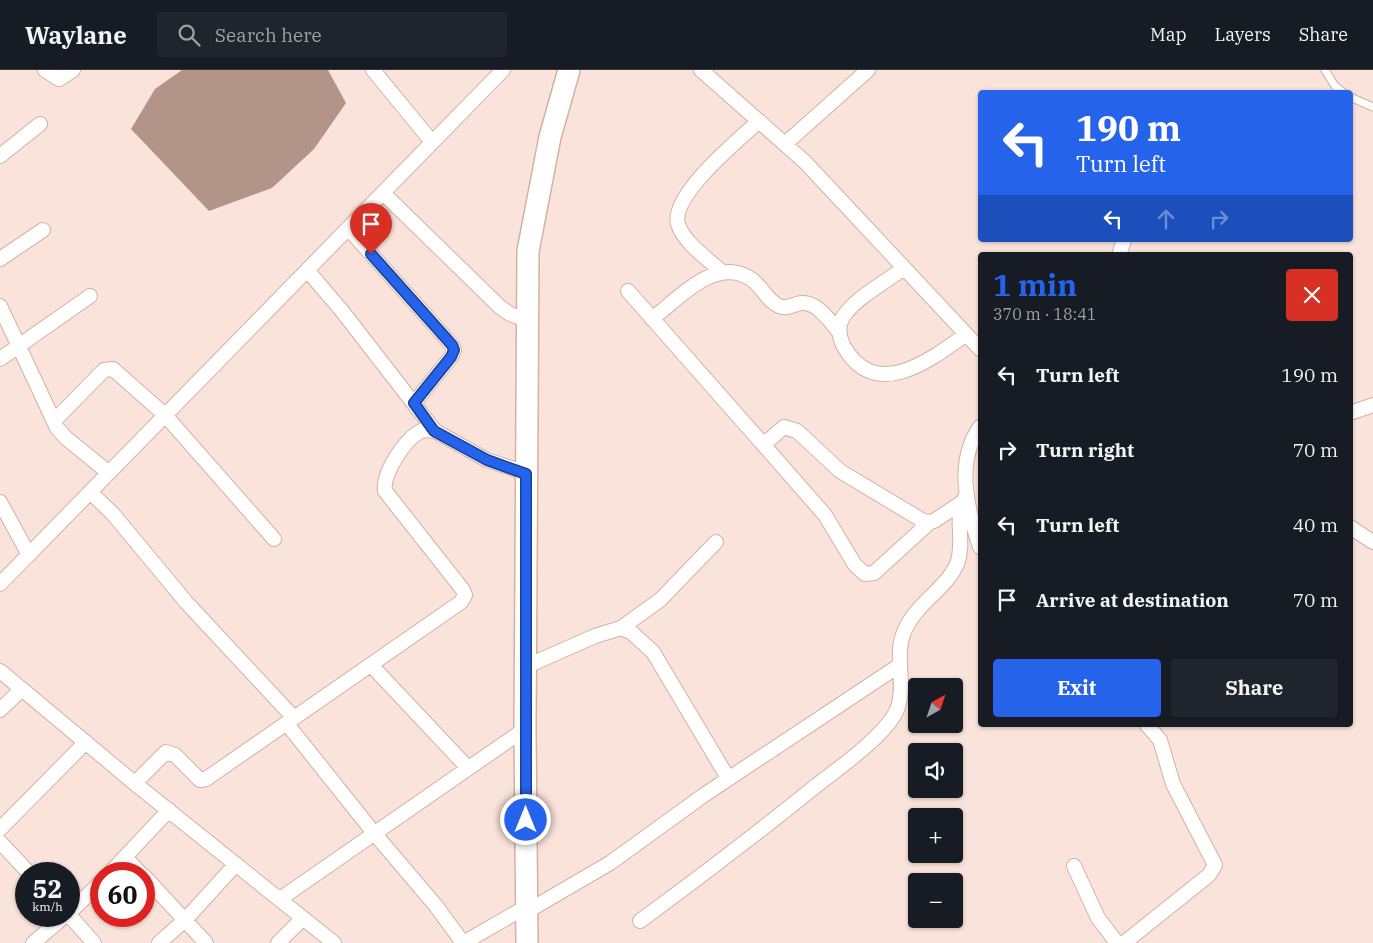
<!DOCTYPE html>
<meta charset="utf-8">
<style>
:root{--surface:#171b24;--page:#20242c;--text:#f1f3f6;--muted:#9ea1a6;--line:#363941;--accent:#2563eb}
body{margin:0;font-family:"IBM Plex Serif",serif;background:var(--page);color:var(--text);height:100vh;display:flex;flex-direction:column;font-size:19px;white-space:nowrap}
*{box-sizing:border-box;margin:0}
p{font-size:16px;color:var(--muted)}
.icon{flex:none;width:28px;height:28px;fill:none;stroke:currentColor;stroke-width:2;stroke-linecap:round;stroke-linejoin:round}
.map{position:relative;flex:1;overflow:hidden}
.side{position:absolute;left:978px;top:182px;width:375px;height:475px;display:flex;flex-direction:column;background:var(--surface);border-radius:5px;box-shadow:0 1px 4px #0004}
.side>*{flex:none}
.hud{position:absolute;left:978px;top:20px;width:375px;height:152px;border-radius:5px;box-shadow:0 1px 4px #0004;background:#2563eb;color:#fff;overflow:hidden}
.needle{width:32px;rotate:40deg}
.buttons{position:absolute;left:908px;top:608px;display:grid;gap:10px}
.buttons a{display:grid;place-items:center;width:55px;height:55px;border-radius:5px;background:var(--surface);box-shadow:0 1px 4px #0004;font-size:25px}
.speed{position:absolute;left:15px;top:792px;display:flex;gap:10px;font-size:25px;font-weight:700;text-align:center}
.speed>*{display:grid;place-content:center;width:65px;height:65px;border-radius:50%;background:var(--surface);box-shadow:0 1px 4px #0004;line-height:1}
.speed small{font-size:12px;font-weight:400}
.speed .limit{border:8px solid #d22;background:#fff;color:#111}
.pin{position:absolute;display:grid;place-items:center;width:42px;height:42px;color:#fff;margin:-51px -21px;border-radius:50% 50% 50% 0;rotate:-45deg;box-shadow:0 0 5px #0007}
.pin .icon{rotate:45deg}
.me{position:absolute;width:55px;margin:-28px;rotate:0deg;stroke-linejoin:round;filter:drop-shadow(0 0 4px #0008)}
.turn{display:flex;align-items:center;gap:18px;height:105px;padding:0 15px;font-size:22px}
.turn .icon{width:65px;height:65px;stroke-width:2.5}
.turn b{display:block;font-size:35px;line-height:42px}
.lanes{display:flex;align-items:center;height:48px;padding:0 15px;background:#0003;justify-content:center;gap:25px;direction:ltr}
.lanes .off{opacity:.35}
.round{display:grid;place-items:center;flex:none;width:52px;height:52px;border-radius:5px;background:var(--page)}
.headline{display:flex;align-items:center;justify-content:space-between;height:85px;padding:0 15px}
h1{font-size:30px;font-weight:800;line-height:38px;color:var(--accent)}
.button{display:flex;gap:10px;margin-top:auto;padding:10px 15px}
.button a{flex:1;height:58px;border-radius:5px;background:var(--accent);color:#fff;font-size:20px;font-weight:800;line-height:58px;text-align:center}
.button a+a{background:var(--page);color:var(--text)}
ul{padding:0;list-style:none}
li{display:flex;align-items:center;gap:15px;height:75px;padding:0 15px}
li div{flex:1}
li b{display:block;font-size:19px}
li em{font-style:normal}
header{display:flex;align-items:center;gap:30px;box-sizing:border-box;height:70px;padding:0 25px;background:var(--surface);border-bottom:1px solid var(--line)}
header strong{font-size:24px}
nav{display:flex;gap:28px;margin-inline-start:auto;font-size:18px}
.search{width:350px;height:45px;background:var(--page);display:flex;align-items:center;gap:12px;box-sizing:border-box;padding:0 18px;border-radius:5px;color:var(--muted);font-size:19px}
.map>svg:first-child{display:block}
.water{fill:#b29488}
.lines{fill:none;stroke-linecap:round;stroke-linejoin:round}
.service-casing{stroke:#d5b1a2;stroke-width:9}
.minor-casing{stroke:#d5b1a2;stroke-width:16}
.primary-casing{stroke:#d5b1a2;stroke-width:24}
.service{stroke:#fff;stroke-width:7}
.minor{stroke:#fff;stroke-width:14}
.primary{stroke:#fff;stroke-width:21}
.route-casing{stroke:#184099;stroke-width:12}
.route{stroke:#2563eb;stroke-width:9}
</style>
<header>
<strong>Waylane</strong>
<div class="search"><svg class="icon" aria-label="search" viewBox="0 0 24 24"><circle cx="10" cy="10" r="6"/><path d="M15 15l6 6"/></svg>Search here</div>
<nav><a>Map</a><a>Layers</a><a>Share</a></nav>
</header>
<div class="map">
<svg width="1373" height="873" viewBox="0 0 1373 873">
<rect width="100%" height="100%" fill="#fae3da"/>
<path class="water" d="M 182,0 L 328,0 L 346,33 L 314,79 L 272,118 L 209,141 L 131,59 L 155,19 Z"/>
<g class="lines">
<defs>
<path id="service" d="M 1325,0 L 1335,16 L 1343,22
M 1350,27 L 1373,37"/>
<path id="minor" d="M 45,0 L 59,9 L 73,0
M 373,0 L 432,72
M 701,0 L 805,92 L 980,279
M 785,74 L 868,0
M 0,86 L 40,54
M 383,123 L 500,237 L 510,244 L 527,250
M 348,158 L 452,275 L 454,280 L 451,287 L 414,333
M 1119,185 L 1124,170
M 0,189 L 43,160
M 904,198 C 887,211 859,226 846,243 C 838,252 838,264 843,275 C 874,332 928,292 965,265
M 307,200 L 342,241 L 435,361
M 722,202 C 708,189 684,173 678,154 C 670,125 740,69 759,51
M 628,221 L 761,372 L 769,370 L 784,357 L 797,361 L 840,401 L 925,452 L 934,451 L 961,433
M 0,236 L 57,358 L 66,368 L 109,403
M 652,249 C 678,229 716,185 751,209 C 762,216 767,231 779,236 C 785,239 791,236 797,234 C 815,228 829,250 839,262
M 0,289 L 90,226
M 1350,343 L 1373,335
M 54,351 L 104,300 L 113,299 L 165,345 L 274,469
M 980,357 C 955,392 967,439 980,477
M 761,372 L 825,445 L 855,495 L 865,504 L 874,503 L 930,452
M 90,422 L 113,444 L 186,532 L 294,648
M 0,432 L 29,485
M 1350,457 L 1373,472
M 0,514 L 503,0
M 621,558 L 660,530 L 716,472
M 371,595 L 468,698
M 527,596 L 595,566 L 621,558 L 631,562 L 653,582 L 728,708
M 0,601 L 138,716 L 334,873
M 0,640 L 22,619
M 287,654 L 374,763 L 436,836 L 463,873
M 135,713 L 166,682 L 175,685 L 200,710 L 206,709 L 461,532 L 465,525 L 463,520 L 385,421 C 382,404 404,371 419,362 C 424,359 429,360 435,361 L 487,390 L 526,403
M 0,759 L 86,672
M 0,772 L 30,804
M 125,787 L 141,804
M 1074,796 L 1098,848 L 1117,873
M 109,804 L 169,740
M 144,806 L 206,873
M 280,829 L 525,659
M 526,842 L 610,793 L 704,725 L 900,595
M 69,843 L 101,812
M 69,845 L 94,873
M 640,851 C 700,807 759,762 817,715 C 839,698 890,662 898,637 C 906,613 894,586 904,562 C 915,534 946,519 957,494 C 966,471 952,445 967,424
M 33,873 L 65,846
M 159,873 L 185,850 L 236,794
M 278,873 L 303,848
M 463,873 L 526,837
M 1124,873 L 1209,805 L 1215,795 L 1173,714 L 1160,670 L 1147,655"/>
<path id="primary" d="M 527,873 L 525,659 L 528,181 L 550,67 L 569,0"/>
</defs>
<use href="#service" class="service-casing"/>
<use href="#minor" class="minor-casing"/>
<use href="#primary" class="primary-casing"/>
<use href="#service" class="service"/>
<use href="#minor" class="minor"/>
<use href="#primary" class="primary"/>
</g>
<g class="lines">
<defs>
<path id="route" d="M 371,184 L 452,275 L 454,280 L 451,287 L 414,333 L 434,361 L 487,390 L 526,404 L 526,750"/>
</defs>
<use href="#route" class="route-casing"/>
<use href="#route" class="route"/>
</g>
</svg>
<div class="buttons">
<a><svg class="needle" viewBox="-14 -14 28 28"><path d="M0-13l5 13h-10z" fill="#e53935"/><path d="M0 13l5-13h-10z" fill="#9ea1a6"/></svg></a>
<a><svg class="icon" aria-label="sound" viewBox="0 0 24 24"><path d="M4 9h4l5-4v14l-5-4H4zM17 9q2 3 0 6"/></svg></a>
<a>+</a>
<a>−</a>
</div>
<div class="speed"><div>52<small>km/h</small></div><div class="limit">60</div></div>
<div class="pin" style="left:371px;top:184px;background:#d93025"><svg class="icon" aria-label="arrive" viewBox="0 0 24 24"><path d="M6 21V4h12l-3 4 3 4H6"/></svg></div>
<svg class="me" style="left:526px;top:750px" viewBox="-20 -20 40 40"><circle r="17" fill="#2563eb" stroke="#fff" stroke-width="3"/><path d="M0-11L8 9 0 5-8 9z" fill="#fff"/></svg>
<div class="hud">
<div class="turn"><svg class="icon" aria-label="left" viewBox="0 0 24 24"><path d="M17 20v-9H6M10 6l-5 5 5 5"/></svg><div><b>190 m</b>Turn left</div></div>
<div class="lanes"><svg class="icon" aria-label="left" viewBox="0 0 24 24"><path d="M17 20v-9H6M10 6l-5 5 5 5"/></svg><svg class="icon off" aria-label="ahead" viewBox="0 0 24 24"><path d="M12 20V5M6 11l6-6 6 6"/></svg><svg class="icon off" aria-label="right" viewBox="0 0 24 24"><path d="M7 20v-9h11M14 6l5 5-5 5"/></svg></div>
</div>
<section class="side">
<div class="headline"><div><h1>1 min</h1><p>370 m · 18:41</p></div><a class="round" style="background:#d93025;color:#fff"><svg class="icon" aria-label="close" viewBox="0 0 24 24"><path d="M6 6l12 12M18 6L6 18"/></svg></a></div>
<ul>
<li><svg class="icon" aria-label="left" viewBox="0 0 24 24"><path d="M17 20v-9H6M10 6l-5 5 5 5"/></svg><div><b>Turn left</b></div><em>190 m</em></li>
<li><svg class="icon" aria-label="right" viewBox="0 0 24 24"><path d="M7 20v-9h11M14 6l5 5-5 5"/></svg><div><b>Turn right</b></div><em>70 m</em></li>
<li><svg class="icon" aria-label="left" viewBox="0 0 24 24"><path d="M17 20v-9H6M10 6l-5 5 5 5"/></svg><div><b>Turn left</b></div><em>40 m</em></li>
<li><svg class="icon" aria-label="arrive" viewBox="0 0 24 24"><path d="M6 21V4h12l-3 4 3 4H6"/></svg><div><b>Arrive at destination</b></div><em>70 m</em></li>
</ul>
<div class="button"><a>Exit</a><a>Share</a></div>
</section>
</div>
